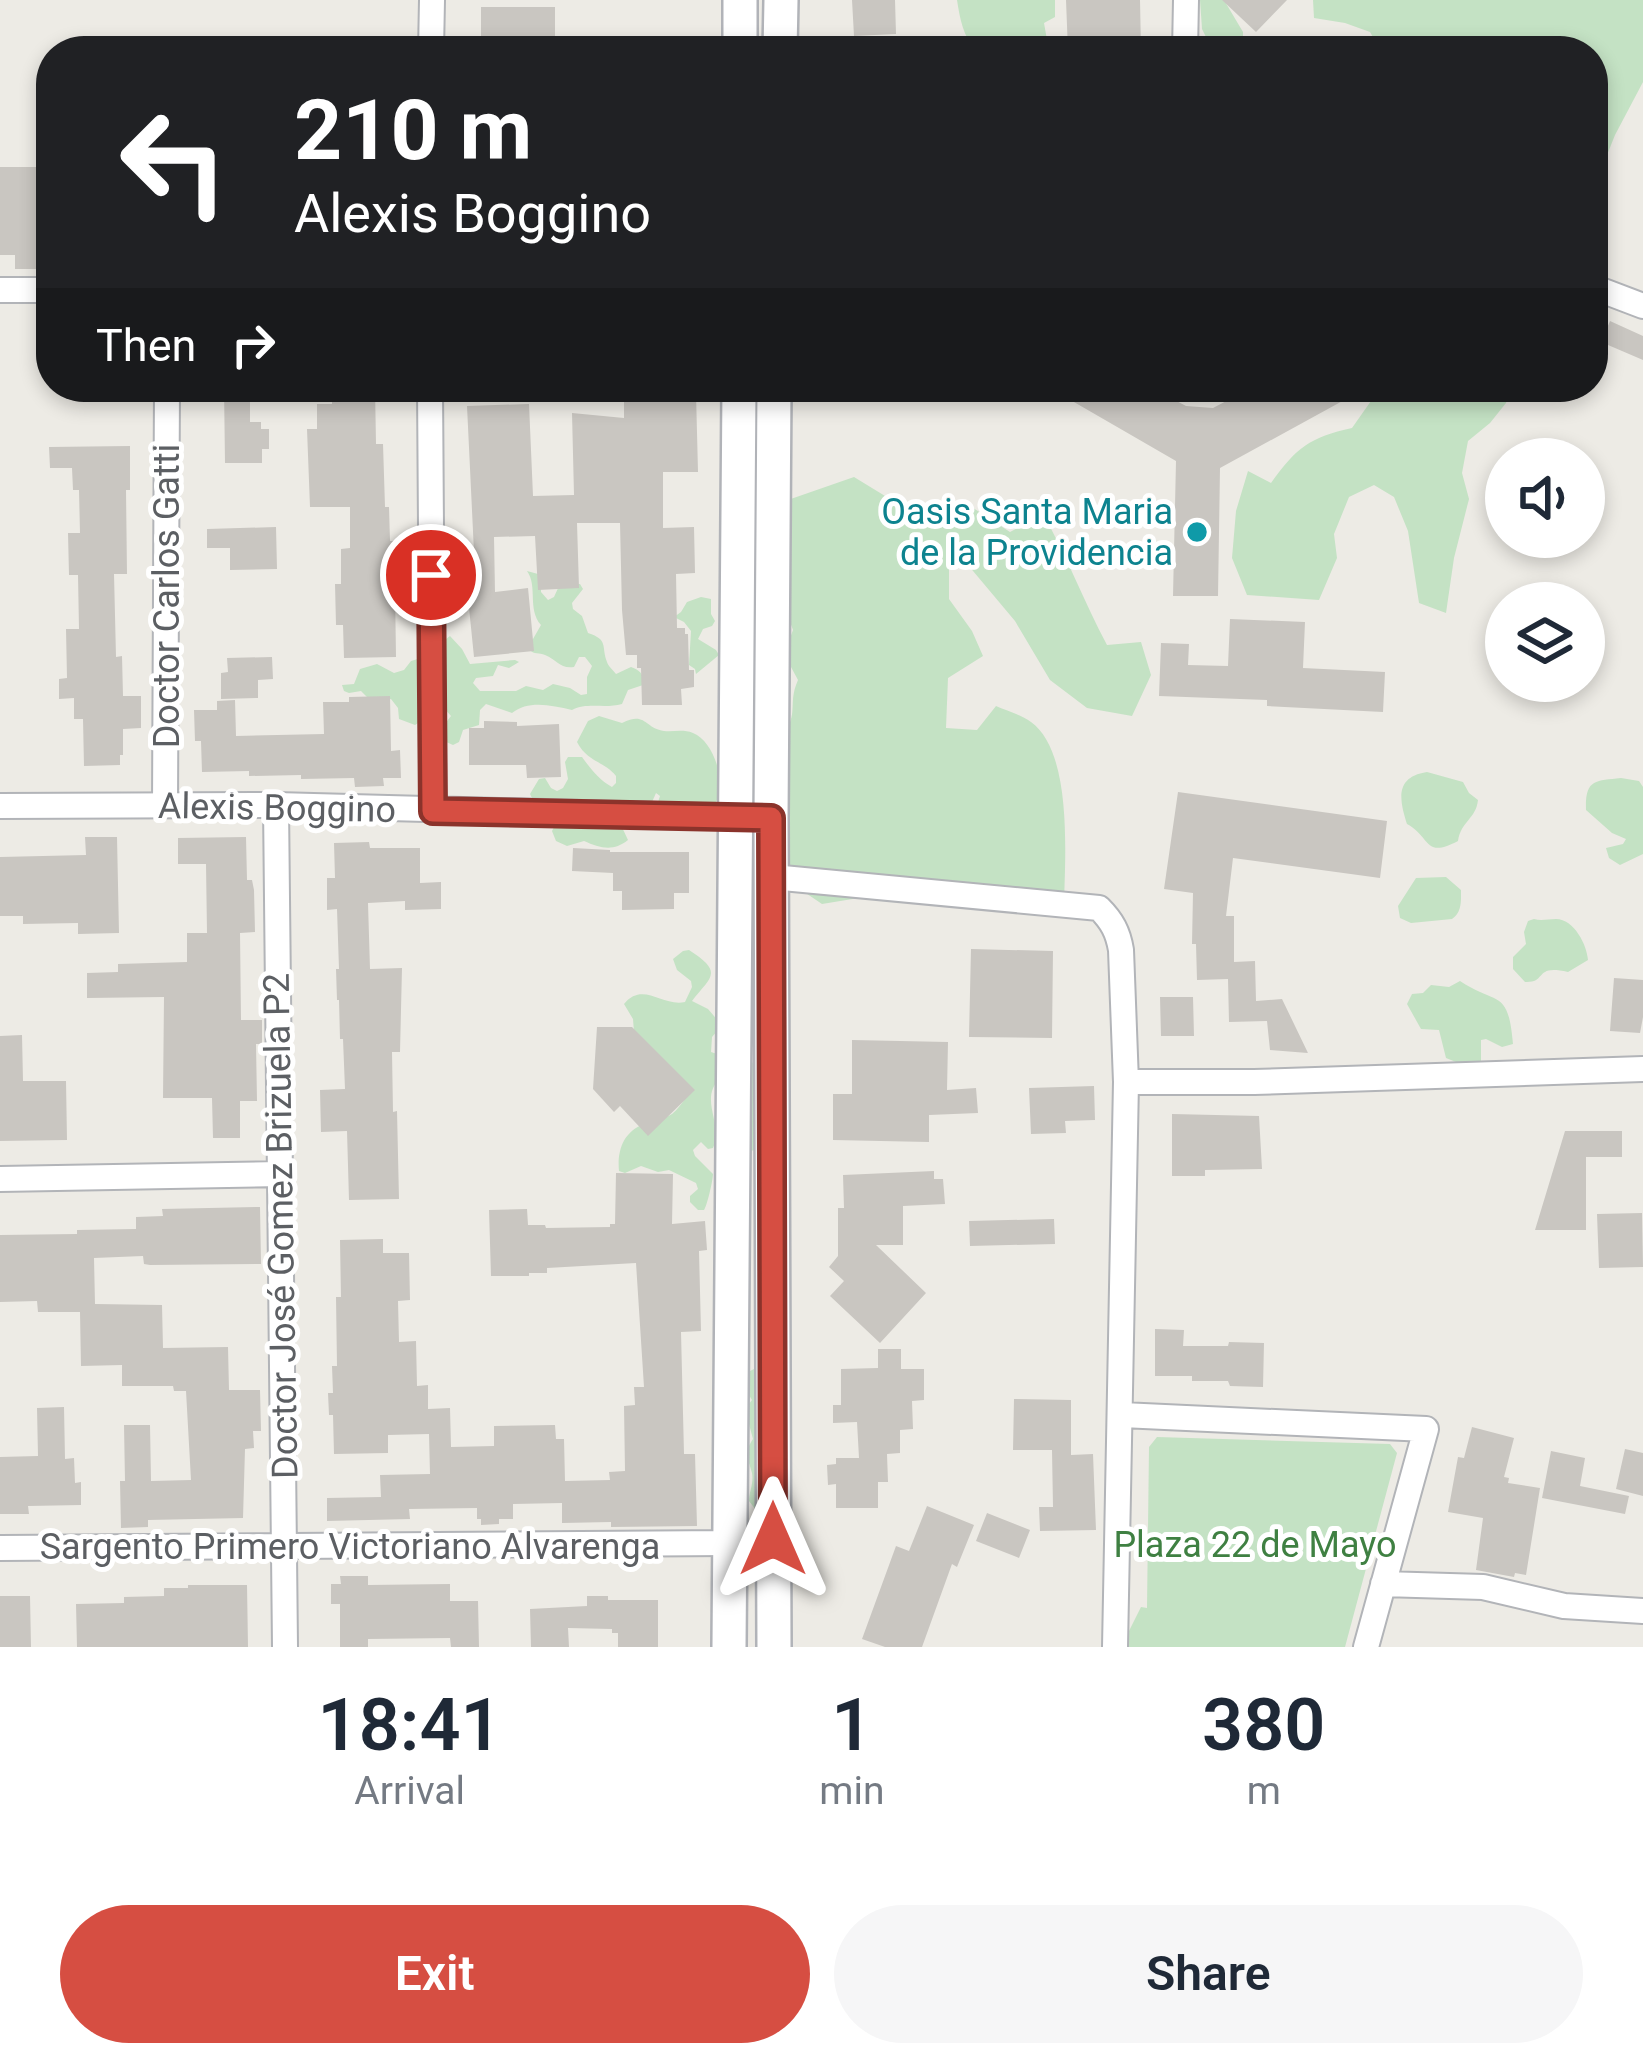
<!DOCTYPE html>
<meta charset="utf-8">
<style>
:root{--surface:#fff;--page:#f6f6f7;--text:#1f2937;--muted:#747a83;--accent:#d64e42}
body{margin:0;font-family:Roboto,sans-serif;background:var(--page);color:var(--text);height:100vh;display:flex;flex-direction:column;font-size:45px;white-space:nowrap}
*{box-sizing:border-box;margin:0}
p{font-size:39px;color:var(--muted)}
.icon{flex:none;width:66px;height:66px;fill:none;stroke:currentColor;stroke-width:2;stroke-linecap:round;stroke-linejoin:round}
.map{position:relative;height:1647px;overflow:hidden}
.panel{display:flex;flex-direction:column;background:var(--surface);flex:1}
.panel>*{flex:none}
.guide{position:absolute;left:36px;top:36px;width:1572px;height:366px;border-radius:48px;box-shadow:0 6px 18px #0003;background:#202124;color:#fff;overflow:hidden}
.controls{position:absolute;left:1485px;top:438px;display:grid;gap:24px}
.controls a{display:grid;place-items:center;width:120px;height:120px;border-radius:50%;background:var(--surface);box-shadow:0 6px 18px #0003;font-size:60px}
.pin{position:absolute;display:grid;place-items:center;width:102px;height:102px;color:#fff;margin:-51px;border:6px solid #fff;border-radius:50%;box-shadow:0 3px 12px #0007}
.me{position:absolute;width:132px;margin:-66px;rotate:0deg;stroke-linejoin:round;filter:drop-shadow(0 0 9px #0008)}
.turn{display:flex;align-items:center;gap:42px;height:252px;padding:0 60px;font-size:54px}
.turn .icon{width:156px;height:156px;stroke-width:2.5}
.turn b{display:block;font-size:84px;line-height:102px}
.then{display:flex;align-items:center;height:114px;padding:0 60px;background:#0003;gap:24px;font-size:45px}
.eta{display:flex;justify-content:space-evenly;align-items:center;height:204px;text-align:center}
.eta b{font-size:72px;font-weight:600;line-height:84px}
.button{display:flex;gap:24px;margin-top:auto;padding:24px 60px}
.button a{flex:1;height:138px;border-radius:72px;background:var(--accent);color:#fff;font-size:48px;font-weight:600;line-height:138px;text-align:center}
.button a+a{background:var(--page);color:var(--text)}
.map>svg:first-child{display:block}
.green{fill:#c4e2c4}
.building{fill:#c9c6c1}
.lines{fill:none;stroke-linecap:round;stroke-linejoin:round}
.street-casing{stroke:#b2b4b8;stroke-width:28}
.secondary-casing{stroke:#b1b3b8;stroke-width:38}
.street{stroke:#fff;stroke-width:24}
.secondary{stroke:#fff;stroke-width:33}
.route-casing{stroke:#8b332b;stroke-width:30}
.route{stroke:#d64e42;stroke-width:21}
.culture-dot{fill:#0f9aa8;stroke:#fff;stroke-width:4.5}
.labels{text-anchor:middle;stroke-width:10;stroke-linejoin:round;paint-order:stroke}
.culture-label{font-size:36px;fill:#0d838f;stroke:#fff;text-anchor:end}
.street-label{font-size:36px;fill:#5c5f63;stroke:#fff}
.park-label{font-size:36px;fill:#3f8042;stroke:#fff}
</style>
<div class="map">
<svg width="1643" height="1647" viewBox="0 0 1643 1647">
<rect width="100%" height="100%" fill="#edebe5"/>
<path class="green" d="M 957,0 L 1055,0 L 1055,17 L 1044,23 L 1049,51 L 976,51 C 963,36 960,19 957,0 Z
M 1200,0 L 1224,0 L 1243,32 L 1243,41 L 1232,48 L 1210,45 L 1202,29 Z
M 1313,0 L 1643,0 L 1643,82 L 1615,135 L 1593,190 L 1593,51 L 1381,51 L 1370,32 L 1345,23 L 1314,18 Z
M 1377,387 L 1511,387 L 1506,403 L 1490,423 L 1468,441 L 1462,473 L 1469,499 L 1454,558 L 1446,613 L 1419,603 L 1408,531 L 1394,497 L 1374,485 L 1349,497 L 1334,534 L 1337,558 L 1319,600 L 1247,595 L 1232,558 L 1236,511 L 1248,471 L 1271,483 C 1296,448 1310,437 1352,428 L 1378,391 Z
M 854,477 L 890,499 L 906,520 L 932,508 L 964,502 L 1010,532 L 1043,514 C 1067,556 1084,602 1107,645 L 1141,642 L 1151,675 L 1132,716 L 1087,708 L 1050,680 L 1015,621 L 968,565 L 949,561 L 949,599 L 972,631 L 983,656 L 948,678 L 946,728 L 977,730 L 996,706 C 1007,711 1022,715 1031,722 C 1073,752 1065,858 1064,905 L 1029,915 L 978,896 L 883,894 L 822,904 L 785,879 L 788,771 L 782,738 C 800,711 787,705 798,680 L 784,654 L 793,630 L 786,611 L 785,501 Z
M 527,571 L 538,574 L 541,579 L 541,592 L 548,600 L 554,597 L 559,586 L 580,584 L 583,589 L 572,603 L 573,609 L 582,616 L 588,633 C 609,640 601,646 607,662 C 608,666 613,670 616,674 L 631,667 C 641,671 644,674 643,685 L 628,690 L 622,704 C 605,709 587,702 572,710 C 551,705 528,700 512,713 L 486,704 L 480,710 L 479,725 L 463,730 L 459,742 L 453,745 L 444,741 L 444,725 L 451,716 L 443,707 L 415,725 L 399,719 L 398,708 L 391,699 L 373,703 L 361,691 L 349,693 L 344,691 L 342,685 L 354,684 L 360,669 L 377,664 L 394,673 L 404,670 L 411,661 L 421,658 L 441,668 L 445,664 L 440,653 L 442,642 L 450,636 L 462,649 L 470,664 L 515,660 L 519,662 L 509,668 L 498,665 L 493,676 L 476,678 L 473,683 L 480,691 L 516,691 L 526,686 L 543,690 L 553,684 L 570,688 L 581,695 L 587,694 L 587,677 L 592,666 L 585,657 L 579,657 L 574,667 C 560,669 557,660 545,655 C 539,652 534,655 530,650 C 528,648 528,645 527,643 L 533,639 L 541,625 C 527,609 538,586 527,571 Z
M 701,597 L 711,599 L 711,614 L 715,621 L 712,626 L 703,629 L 698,639 L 716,650 L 719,655 L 696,674 L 695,669 L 689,665 L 691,631 L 684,622 L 674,617 L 681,612 L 687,602 Z
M 599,716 L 622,723 C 646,711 644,728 664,731 C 674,732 683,729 693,733 C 711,740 722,771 720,789 C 720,795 716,801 714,807 L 655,811 L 660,796 L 656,793 L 649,809 L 620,823 L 628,840 C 613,852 600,848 584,841 L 567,846 L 556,841 L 552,831 L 557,821 L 569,825 L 574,822 L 535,804 L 530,794 L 539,779 L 545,778 L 551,788 L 557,791 L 563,788 L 568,779 L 565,762 L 568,757 L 582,757 C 590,768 599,780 612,787 L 616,783 L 616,776 C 604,761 587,762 577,742 L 588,721 Z
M 1427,772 L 1463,782 L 1469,793 L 1478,800 C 1476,819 1461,821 1458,841 C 1424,859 1431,837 1407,824 C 1399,799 1395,777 1427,772 Z
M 1621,778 L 1639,781 L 1643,787 L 1643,854 L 1620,865 L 1609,858 L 1606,848 L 1623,844 L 1626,839 L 1612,833 L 1586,810 C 1585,779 1595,781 1621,778 Z
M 1446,877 L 1461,890 C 1461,901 1462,912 1452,919 L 1411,923 L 1400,918 L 1398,906 L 1416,878 Z
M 1534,919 C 1541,921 1548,919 1556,919 C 1574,919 1587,945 1588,960 L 1568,972 C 1533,964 1548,983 1525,982 L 1513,969 L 1513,957 L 1526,944 L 1524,932 L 1528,921 Z
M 689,950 C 725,973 710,977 692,1001 L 708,1009 L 720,1023 L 718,1030 L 712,1037 L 711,1052 L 720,1055 L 719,1079 C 699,1101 724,1124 713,1148 L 708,1149 L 701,1142 L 693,1150 L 695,1156 L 713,1174 C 713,1180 707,1206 704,1210 L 698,1210 L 690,1202 L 690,1196 L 698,1189 L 696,1183 L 669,1170 L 658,1172 L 641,1166 L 625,1173 L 619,1171 C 617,1151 623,1132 644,1124 C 653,1120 664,1119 672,1114 C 677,1110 681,1104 685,1099 L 634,1032 L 633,1019 L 624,1004 C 643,981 662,1007 685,1002 L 692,987 L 691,981 L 677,970 L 673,959 L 683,951 Z
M 1460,981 C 1498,1006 1508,988 1513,1044 L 1502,1047 L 1486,1039 L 1481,1040 L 1481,1065 L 1464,1071 L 1456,1062 L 1446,1058 L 1439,1030 L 1421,1029 L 1407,1004 L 1412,994 L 1423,993 L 1431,985 L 1449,987 Z
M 748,990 L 752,995 L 756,995 L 757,1522 L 756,1510 L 749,1501 C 749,1492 754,1483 752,1473 C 748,1457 743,1454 753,1439 L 745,1409 L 752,1400 L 742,1384 L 746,1373 L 756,1368 L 756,1150 L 749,1151 L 745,1062 L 756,1063 L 756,1047 L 746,1046 Z
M 1157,1437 L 1390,1444 L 1397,1453 L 1345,1647 L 1121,1647 L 1141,1607 L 1147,1608 L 1149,1447 Z"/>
<path class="building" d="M 852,0 L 895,0 L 896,34 L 854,36 Z
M 1066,0 L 1140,0 L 1141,51 L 1068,51 Z
M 1222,0 L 1287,0 L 1256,32 Z
M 481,7 L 555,7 L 555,44 L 534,44 L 534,51 L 485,51 L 485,44 L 481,44 Z
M 0,167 L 39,167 L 40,226 L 51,225 L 51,255 L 40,255 L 40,269 L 15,269 L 15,255 L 0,255 Z
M 1610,321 L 1643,336 L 1643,360 L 1601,342 Z
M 224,387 L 250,387 L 250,422 L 261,422 L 261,429 L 269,429 L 269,449 L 262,449 L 262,463 L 225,463 Z
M 332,387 L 375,387 L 376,444 L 383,444 L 385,507 L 389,507 L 390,541 L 406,541 L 407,589 L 395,589 L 396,657 L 344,658 L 343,625 L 336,625 L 335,584 L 341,584 L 341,549 L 350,548 L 350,507 L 310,507 L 307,429 L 317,429 L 317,404 L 332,404 Z
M 1048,387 L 1150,387 L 1186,406 L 1213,408 L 1253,387 L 1368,387 L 1220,468 L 1218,596 L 1173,596 L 1176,461 Z
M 696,393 L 698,472 L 663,472 L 663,528 L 694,527 L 695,573 L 676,574 L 677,628 L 685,628 L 685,634 L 688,634 L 689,670 L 694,670 L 694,687 L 681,689 L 682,705 L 642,705 L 641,668 L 637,668 L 637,655 L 626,655 L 622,610 L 620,523 L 577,523 L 579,588 L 538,590 L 535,536 L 494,537 L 495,592 L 528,588 L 534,651 L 474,657 L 467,588 L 461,588 L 461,552 L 474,552 L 467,406 L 529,404 L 533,496 L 574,495 L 572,413 L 624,418 L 624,394 Z
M 130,446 L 130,490 L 126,490 L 127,574 L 114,574 L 116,657 L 122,656 L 123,696 L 141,696 L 141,728 L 123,729 L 123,755 L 120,755 L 120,765 L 84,766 L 83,719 L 74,719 L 74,698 L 59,699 L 59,679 L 67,678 L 66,629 L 79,629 L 78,575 L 69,575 L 68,533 L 80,533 L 79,490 L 73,490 L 72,468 L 50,468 L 49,447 Z
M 276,527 L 277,569 L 230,570 L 230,548 L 207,548 L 207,529 Z
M 1230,619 L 1305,622 L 1303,668 L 1385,672 L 1383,712 L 1267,706 L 1267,700 L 1159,696 L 1161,643 L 1189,644 L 1188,665 L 1228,666 Z
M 272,657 L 273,679 L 258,680 L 258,698 L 221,699 L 221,673 L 228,672 L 227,658 Z
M 390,696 L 391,751 L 400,750 L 401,778 L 383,778 L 384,786 L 355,787 L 354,778 L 301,779 L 301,775 L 249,776 L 249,771 L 202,772 L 201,741 L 195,741 L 194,710 L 217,710 L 217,701 L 235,700 L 236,736 L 324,734 L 323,702 L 349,702 L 349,697 Z
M 484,721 L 517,722 L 517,726 L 559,724 L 561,777 L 527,778 L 526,765 L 469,765 L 469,728 L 484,728 Z
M 1178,792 L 1387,821 L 1380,878 L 1233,858 L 1226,916 L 1234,916 L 1234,962 L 1255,961 L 1256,1001 L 1282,999 L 1308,1053 L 1270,1050 L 1267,1021 L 1229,1022 L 1228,979 L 1197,980 L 1196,944 L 1192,944 L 1193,893 L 1164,889 Z
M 85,837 L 117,837 L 119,933 L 78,934 L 78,923 L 23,924 L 23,916 L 0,916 L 0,857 L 86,855 Z
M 246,837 L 247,880 L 252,880 L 254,890 L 255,932 L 240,933 L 241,1020 L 262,1020 L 262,1044 L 256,1044 L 257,1101 L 240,1101 L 240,1138 L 213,1138 L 212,1098 L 163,1098 L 164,997 L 87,998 L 87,973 L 118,972 L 118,964 L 187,962 L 187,933 L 207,933 L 206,864 L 178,864 L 178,838 Z
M 369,842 L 370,848 L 420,848 L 420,883 L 441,882 L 441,909 L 405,910 L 405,901 L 368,903 L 370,969 L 402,968 L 400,1052 L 392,1052 L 393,1112 L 397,1111 L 399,1199 L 349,1200 L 347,1131 L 321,1132 L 320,1090 L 345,1089 L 343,1039 L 340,1039 L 339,1000 L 337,1000 L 336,969 L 339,969 L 337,909 L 327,910 L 327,878 L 335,878 L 334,843 Z
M 573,848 L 610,850 L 610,852 L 689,852 L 689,893 L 674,893 L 674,909 L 622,910 L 622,891 L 613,891 L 613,873 L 572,871 Z
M 971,949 L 1053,951 L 1052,1038 L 969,1037 Z
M 1614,978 L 1643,980 L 1643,1017 L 1640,1033 L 1610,1031 Z
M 1160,997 L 1193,997 L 1194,1036 L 1161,1036 Z
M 597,1027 L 632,1027 L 695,1090 L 648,1136 L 620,1106 L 614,1112 L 593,1089 Z
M 22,1035 L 23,1081 L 66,1081 L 67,1140 L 0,1141 L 0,1036 Z
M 852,1040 L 948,1042 L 947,1090 L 976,1088 L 978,1113 L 929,1115 L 929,1142 L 833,1140 L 833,1094 L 852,1094 Z
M 1094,1086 L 1095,1120 L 1065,1121 L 1066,1133 L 1031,1134 L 1029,1088 Z
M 1172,1114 L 1259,1116 L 1262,1169 L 1205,1170 L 1205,1176 L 1172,1176 Z
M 1565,1131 L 1622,1131 L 1622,1157 L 1586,1157 L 1586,1230 L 1535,1230 Z
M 934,1171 L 934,1179 L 943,1179 L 945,1204 L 903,1206 L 903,1245 L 876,1245 L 926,1293 L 880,1343 L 830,1296 L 844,1281 L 829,1267 L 838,1256 L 838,1208 L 844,1208 L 843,1175 Z
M 616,1173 L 673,1174 L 672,1224 L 705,1221 L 707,1250 L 699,1251 L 701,1331 L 681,1332 L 684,1454 L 695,1454 L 697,1526 L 611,1527 L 611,1522 L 562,1523 L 562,1503 L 513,1504 L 513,1519 L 499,1519 L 499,1524 L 481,1525 L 481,1519 L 477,1519 L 477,1508 L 409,1509 L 410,1519 L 327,1521 L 327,1498 L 381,1497 L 380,1475 L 430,1474 L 429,1434 L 388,1435 L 388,1453 L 334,1454 L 333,1415 L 329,1415 L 328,1393 L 333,1393 L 332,1366 L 337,1366 L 336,1297 L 341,1297 L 340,1240 L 383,1239 L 383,1253 L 409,1253 L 410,1300 L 398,1301 L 399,1342 L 416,1341 L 417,1386 L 428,1385 L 428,1409 L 450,1408 L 451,1447 L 494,1446 L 494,1426 L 555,1425 L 556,1439 L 564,1439 L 565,1481 L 610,1480 L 609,1472 L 625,1471 L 624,1406 L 635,1405 L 634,1387 L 644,1387 L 636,1263 L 547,1268 L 547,1273 L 529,1273 L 529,1276 L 491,1276 L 489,1210 L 527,1209 L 528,1225 L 545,1225 L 546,1228 L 610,1227 L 610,1224 L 615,1224 Z
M 260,1207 L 261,1264 L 150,1265 L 144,1264 L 143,1256 L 94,1258 L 95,1304 L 162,1305 L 163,1348 L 228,1347 L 229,1390 L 260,1390 L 261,1431 L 253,1431 L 254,1448 L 245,1449 L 243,1518 L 148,1520 L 148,1527 L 121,1528 L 120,1481 L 125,1481 L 124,1425 L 150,1425 L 151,1481 L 191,1480 L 186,1391 L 174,1391 L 173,1386 L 122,1386 L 122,1365 L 81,1366 L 80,1312 L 38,1312 L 37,1301 L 0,1302 L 0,1235 L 77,1234 L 77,1230 L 136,1229 L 136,1217 L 163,1216 L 162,1209 Z
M 1642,1213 L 1643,1267 L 1599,1268 L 1597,1214 Z
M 1054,1219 L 1055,1244 L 970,1246 L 969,1221 Z
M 1155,1329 L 1184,1330 L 1183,1346 L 1228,1346 L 1229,1342 L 1264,1343 L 1263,1387 L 1230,1386 L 1228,1381 L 1192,1381 L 1192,1376 L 1155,1376 Z
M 878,1349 L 901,1349 L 901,1369 L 924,1369 L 924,1400 L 912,1401 L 913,1429 L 900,1430 L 900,1453 L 887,1454 L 888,1482 L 878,1482 L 878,1508 L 836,1508 L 836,1484 L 828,1485 L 827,1465 L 836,1464 L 836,1458 L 859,1458 L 857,1422 L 833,1423 L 833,1405 L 841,1405 L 841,1369 L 878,1368 Z
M 1014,1399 L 1071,1400 L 1071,1455 L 1093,1454 L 1096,1530 L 1040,1531 L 1039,1507 L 1053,1507 L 1052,1450 L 1013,1450 Z
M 64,1407 L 65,1459 L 74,1458 L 75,1483 L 81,1482 L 81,1505 L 28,1506 L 29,1514 L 0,1514 L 0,1457 L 38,1456 L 37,1408 Z
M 1472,1427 L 1514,1438 L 1504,1477 L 1509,1478 L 1508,1483 L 1540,1488 L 1526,1575 L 1515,1573 L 1514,1577 L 1476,1570 L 1483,1518 L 1448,1512 L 1458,1457 L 1464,1458 Z
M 1625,1449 L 1643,1453 L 1643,1496 L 1616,1489 Z
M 1551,1451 L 1585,1458 L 1580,1486 L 1629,1496 L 1625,1514 L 1542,1498 Z
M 927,1506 L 974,1525 L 957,1567 L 952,1564 L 922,1647 L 885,1647 L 862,1639 L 896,1546 L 909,1551 Z
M 987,1513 L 1030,1530 L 1019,1558 L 976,1541 Z
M 340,1576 L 368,1576 L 368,1585 L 450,1584 L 450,1601 L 478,1601 L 479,1647 L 451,1647 L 450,1638 L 368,1639 L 368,1647 L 340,1647 L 340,1604 L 331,1604 L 331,1584 L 341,1584 Z
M 188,1585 L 247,1585 L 248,1647 L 77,1647 L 76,1604 L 124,1603 L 124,1597 L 164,1596 L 164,1588 L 188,1588 Z
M 0,1596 L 30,1596 L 31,1647 L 0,1647 Z
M 587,1596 L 608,1596 L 608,1600 L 658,1600 L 658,1647 L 618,1647 L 618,1633 L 612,1633 L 612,1629 L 568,1628 L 569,1647 L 531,1647 L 530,1609 L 587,1606 Z"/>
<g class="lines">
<defs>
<path id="street" d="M 431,51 L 432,0
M 1185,51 L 1186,0
M 1593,287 L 1643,306
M 0,290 L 51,290
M 430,387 L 433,811
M 165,805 L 167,387
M 276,805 L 285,1647
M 0,806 L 276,805 L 771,818
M 772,877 L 1099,908 C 1112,921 1118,932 1121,950 L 1126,1082 L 1115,1647
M 1126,1082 L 1254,1082 L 1643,1069
M 0,1179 L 280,1174
M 1122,1415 L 1426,1429 L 1366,1647
M 0,1548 L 728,1543 L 773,1539
M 1383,1584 L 1483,1587 L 1564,1606 L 1643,1611"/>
<path id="secondary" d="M 740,51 L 740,0
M 780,51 L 781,0
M 729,1647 L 739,387
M 774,1647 L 771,818 L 774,387"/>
</defs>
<use href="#street" class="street-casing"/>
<use href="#secondary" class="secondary-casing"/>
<use href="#street" class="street"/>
<use href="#secondary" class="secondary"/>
</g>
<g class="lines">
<defs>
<path id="route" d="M 431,575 L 433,811 L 771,818 L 773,1539"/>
</defs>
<use href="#route" class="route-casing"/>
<use href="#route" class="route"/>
</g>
<circle class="culture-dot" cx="1197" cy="532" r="12"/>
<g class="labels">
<g class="culture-label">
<text x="1173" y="524">Oasis Santa Maria<tspan x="1173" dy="41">de la Providencia</tspan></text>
</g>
<g class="street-label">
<text transform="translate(166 596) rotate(-90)" y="13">Doctor Carlos Gatti</text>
<text transform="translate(277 807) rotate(1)" y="13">Alexis Boggino</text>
<text transform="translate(280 1226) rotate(-91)" y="13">Doctor José Gomez Brizuela P2</text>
<text x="350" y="1559">Sargento Primero Victoriano Alvarenga</text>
</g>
<g class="park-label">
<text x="1255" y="1557">Plaza 22 de Mayo</text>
</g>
</g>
</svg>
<div class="controls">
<a><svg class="icon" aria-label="sound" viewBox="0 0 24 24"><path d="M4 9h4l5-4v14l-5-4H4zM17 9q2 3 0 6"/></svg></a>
<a><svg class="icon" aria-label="layers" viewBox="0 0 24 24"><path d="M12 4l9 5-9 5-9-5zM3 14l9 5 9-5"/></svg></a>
</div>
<div class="pin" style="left:431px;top:575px;background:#d93025"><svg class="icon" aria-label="arrive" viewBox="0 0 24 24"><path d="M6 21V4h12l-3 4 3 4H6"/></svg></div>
<svg class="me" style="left:773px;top:1539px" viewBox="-20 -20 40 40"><path d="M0-17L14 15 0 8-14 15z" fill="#d64e42" stroke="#fff" stroke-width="4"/></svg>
<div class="guide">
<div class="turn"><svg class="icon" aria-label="left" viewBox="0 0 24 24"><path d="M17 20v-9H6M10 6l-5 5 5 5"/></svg><div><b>210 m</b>Alexis Boggino</div></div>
<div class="then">Then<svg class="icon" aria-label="right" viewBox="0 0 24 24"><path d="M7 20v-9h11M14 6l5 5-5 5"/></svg></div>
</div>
</div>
<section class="panel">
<div class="eta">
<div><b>18:41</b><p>Arrival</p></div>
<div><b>1</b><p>min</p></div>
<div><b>380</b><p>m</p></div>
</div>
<div class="button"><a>Exit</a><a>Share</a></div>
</section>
